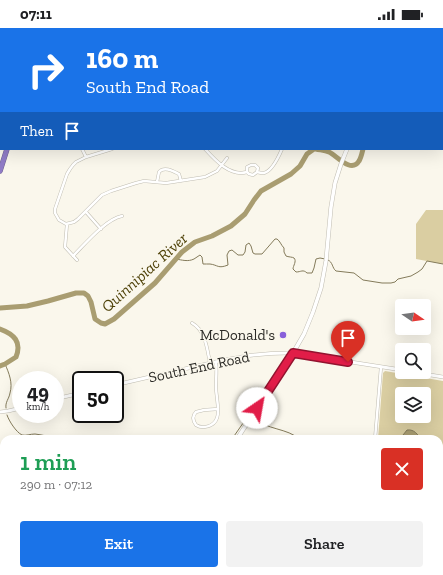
<!DOCTYPE html>
<meta charset="utf-8">
<style>
:root{--surface:#fff;--page:#f2f2f2;--text:#202124;--muted:#757577;--accent:#1a73e8}
body{margin:0;font-family:"Zilla Slab",serif;background:var(--page);color:var(--text);height:100vh;display:flex;flex-direction:column;font-size:15px;white-space:nowrap}
*{box-sizing:border-box;margin:0}
p{font-size:13px;color:var(--muted)}
.icon{flex:none;width:22px;height:22px;fill:none;stroke:currentColor;stroke-width:2;stroke-linecap:round;stroke-linejoin:round}
.map{position:relative;flex:1;overflow:hidden}
.details{position:absolute;left:0px;top:407px;width:443px;height:140px;display:flex;flex-direction:column;background:var(--surface);border-radius:12px 12px 0 0;box-shadow:0 4px 16px #0002}
.details>*{flex:none}
.banner{position:absolute;left:0px;top:0px;width:443px;height:122px;box-shadow:0 4px 16px #0002;background:#1a73e8;color:#fff;overflow:hidden}
.needle{width:26px;rotate:103deg}
.fabs{position:absolute;left:395px;top:271px;display:grid;gap:8px}
.fabs a{display:grid;place-items:center;width:36px;height:36px;border-radius:4px;background:var(--surface);box-shadow:0 4px 16px #0002;font-size:20px}
.speed{position:absolute;left:12px;top:343px;display:flex;gap:8px;font-size:20px;font-weight:700;text-align:center}
.speed>*{display:grid;place-content:center;width:52px;height:52px;border-radius:50%;background:var(--surface);box-shadow:0 4px 16px #0002;line-height:1}
.speed small{font-size:10px;font-weight:400}
.speed .limit{border:2px solid #111;border-radius:6px;background:#fff;color:#111}
.pin{position:absolute;display:grid;place-items:center;width:34px;height:34px;color:#fff;margin:-41px -17px;border-radius:50% 50% 50% 0;rotate:-45deg;box-shadow:0 0 4px #0007}
.pin .icon{rotate:45deg}
.me{position:absolute;width:44px;margin:-22px;rotate:33deg;stroke-linejoin:round;filter:drop-shadow(0 0 3px #0008)}
.turn{display:flex;align-items:center;gap:14px;height:84px;padding:0 20px;font-size:18px}
.turn .icon{width:52px;height:52px;stroke-width:2.5}
.turn b{display:block;font-size:28px;line-height:34px}
.then{display:flex;align-items:center;height:38px;padding:0 20px;background:#0003;gap:8px;font-size:15px}
.round{display:grid;place-items:center;flex:none;width:42px;height:42px;border-radius:4px;background:var(--page)}
.head{display:flex;align-items:center;justify-content:space-between;height:68px;padding:0 20px}
h1{font-size:24px;font-weight:600;line-height:30px;color:#1e9e55}
.action{display:flex;gap:8px;margin-top:auto;padding:8px 20px}
.action a{flex:1;height:46px;border-radius:4px;background:var(--accent);color:#fff;font-size:16px;font-weight:600;line-height:46px;text-align:center}
.action a+a{background:var(--page);color:var(--text)}
.status{display:flex;justify-content:space-between;align-items:center;height:28px;padding:0 20px;background:var(--surface);direction:ltr}
.status svg{height:11px;fill:currentColor}
.map>svg:first-child{display:block}
.green{fill:#dacea2;fill-rule:evenodd}
.water{fill:#a99d71;stroke:#847b5b}
.lines{fill:none;stroke-linecap:round;stroke-linejoin:round}
.stream{stroke:#847b5b;stroke-width:1}
.river{stroke:#a99d71;stroke-width:5}
.minor-casing{stroke:#c0bdb2;stroke-width:3.5}
.tertiary-casing{stroke:#c0bdb2;stroke-width:4}
.secondary-casing{stroke:#c0bdb2;stroke-width:4.5}
.motorway-casing{stroke:#6d608e;stroke-width:5.5}
.minor{stroke:#fff;stroke-width:2.5}
.tertiary{stroke:#fff;stroke-width:3}
.secondary{stroke:#fff;stroke-width:3.5}
.motorway{stroke:#907cc6;stroke-width:4.5}
.route-casing{stroke:#92132f;stroke-width:10}
.route{stroke:#e11d48;stroke-width:7}
.poi-dot{fill:#8860da;stroke:#faf7ec;stroke-width:1.5}
.labels{text-anchor:middle;stroke-width:3;stroke-linejoin:round;paint-order:stroke}
.poi-label{font-size:15px;fill:#2c2b27;stroke:#faf7ec;text-anchor:end}
.street-label{font-size:15px;fill:#2c2b27;stroke:#faf7ec}
.water-label{font-size:16px;font-style:italic;fill:#4e4107;stroke:#faf7ec}
</style>
<div class="status"><b>07:11</b><svg viewBox="0 0 49 12"><path d="M0 12V9h3v3zM5 12V6h3v6zM10 12V3h3v9zM15 12V0h3v12zM26 1h20v11H26zM47 4h2v5h-2z"/></svg></div>
<div class="map">
<svg width="443" height="547" viewBox="0 0 443 547">
<rect width="100%" height="100%" fill="#faf7ec"/>
<path class="green" d="M 0,0 L 27,0 L 27,1 L 1,1 L 1,80 L 0,83 Z
M 426,182 L 443,182 L 443,236 L 416,231 L 416,196 Z
M 385,343 L 443,353 L 443,547 L 368,547 L 369,543 L 439,543 L 439,411 L 378,411 L 383,345 ZM 402,366 L 424,366 L 424,388 L 402,388 Z"/>
<path class="water" d="M 407,402 C 415,401 417,407 422,411 L 403,411 L 403,407 Z"/>
<g class="lines">
<path class="stream" d="M 176,231 C 182,232 188,234 194,231 C 196,230 198,228 200,227 L 202,229 L 203,236 C 205,236 208,236 210,236 C 218,237 218,241 228,237 L 227,227 L 229,223 L 232,222 L 238,227 L 243,227 L 245,224 L 246,217 L 249,215 L 251,218 L 253,225 L 255,226 L 262,226 L 275,211 L 277,211 C 280,213 281,217 284,220 L 284,224 L 286,228 C 288,229 293,229 294,230 C 297,233 293,238 293,241 L 296,244 C 301,244 303,241 307,245 L 312,245 L 314,240 L 316,231 L 320,230 L 325,231
M 328,232 C 333,234 332,240 336,243 L 354,245 L 363,252 L 382,255 L 391,255 L 395,254 L 398,251 L 411,248 L 418,244 L 422,241 L 427,233 L 443,236
M 5,336 C 9,345 13,355 10,365 C 9,371 5,374 6,380
M 7,387 C 9,393 16,404 22,407 C 26,408 30,406 35,406 C 43,407 51,409 59,411
M 254,390 C 266,402 288,400 299,411
M 232,411 L 248,388
M 439,479 L 443,483"/>
<path class="river" d="M 442,35 L 443,34
M 316,121 C 320,122 325,122 329,124 C 336,127 351,146 359,133 C 361,130 362,125 363,121
M 0,280 L 27,278 L 48,273 L 76,265 L 84,265 L 88,268 L 91,274 L 95,291 L 101,295 L 105,296 L 114,291 L 155,255 L 182,224 L 195,214 L 212,208 L 231,198 L 245,186 L 254,172 L 261,163 L 291,146 L 300,138 L 307,126 L 314,121
M 0,301 C 14,306 22,314 16,329 L 5,336 L 0,338"/>
<defs>
<path id="minor" d="M 344,0 L 346,1
M 112,1 L 113,0
M 308,1 L 308,0
M 329,1 L 330,0
M 82,121 L 86,129
M 112,121 L 86,129 L 76,134 L 73,137 L 70,141 L 67,146 L 55,181 L 55,185 L 59,192 L 66,196 L 74,194 L 78,191 L 102,167 L 111,163 L 136,155 L 144,153 L 166,155 L 205,149 L 217,143 L 227,130
M 205,121 C 215,132 230,149 247,144 L 249,146 L 253,147 L 257,144 L 258,140 L 255,137 L 251,137 L 247,139 L 247,144
M 257,144 C 260,145 262,145 264,145 C 272,143 279,128 282,121
M 157,154 L 159,144 C 164,138 173,143 179,146 L 181,153
M 86,184 L 101,201
M 67,196 L 65,219 L 77,232
M 73,228 C 85,216 106,191 122,188
M 192,295 C 206,303 207,321 210,335
M 216,334 C 217,342 216,351 216,359 C 216,368 220,382 217,390 C 214,399 202,401 196,397 C 193,393 192,388 196,384 L 204,382 L 218,381
M 375,411 L 381,339
M 220,547 L 221,543
M 308,547 L 310,543
M 365,547 L 365,543"/>
<path id="tertiary" d="M 412,344 L 443,349
M 115,357 C 141,351 167,345 193,339 C 226,331 259,324 293,325 L 402,342
M 55,371 L 81,365
M 0,384 L 8,383 L 21,380"/>
<path id="secondary" d="M 402,1 L 402,0
M 237,411 L 293,325 L 304,306 L 313,284 L 321,260 L 326,233 L 331,179 L 335,155 L 341,136 L 347,121
M 149,547 L 151,543"/>
<path id="motorway" d="M 37,1 L 38,0
M 49,1 L 49,0
M 0,108 L 1,105
M 0,143 L 7,121"/>
</defs>
<use href="#minor" class="minor-casing"/>
<use href="#tertiary" class="tertiary-casing"/>
<use href="#secondary" class="secondary-casing"/>
<use href="#motorway" class="motorway-casing"/>
<use href="#minor" class="minor"/>
<use href="#tertiary" class="tertiary"/>
<use href="#secondary" class="secondary"/>
<use href="#motorway" class="motorway"/>
</g>
<g class="lines">
<defs>
<path id="route" d="M 257,380 L 293,325 L 348,334"/>
</defs>
<use href="#route" class="route-casing"/>
<use href="#route" class="route"/>
</g>
<circle class="poi-dot" cx="283" cy="307" r="4"/>
<g class="labels">
<g class="poi-label">
<text x="275" y="312">McDonald's</text>
</g>
<g class="street-label">
<text transform="translate(199 339) rotate(-12)" y="5">South End Road</text>
</g>
<g class="water-label">
<text transform="translate(144 244) rotate(-42)" y="6">Quinnipiac River</text>
</g>
</g>
</svg>
<div class="fabs">
<a><svg class="needle" viewBox="-14 -14 28 28"><path d="M0-13l5 13h-10z" fill="#e53935"/><path d="M0 13l5-13h-10z" fill="#757577"/></svg></a>
<a><svg class="icon" aria-label="search" viewBox="0 0 24 24"><circle cx="10" cy="10" r="6"/><path d="M15 15l6 6"/></svg></a>
<a><svg class="icon" aria-label="layers" viewBox="0 0 24 24"><path d="M12 4l9 5-9 5-9-5zM3 14l9 5 9-5"/></svg></a>
</div>
<div class="speed"><div>49<small>km/h</small></div><div class="limit">50</div></div>
<div class="pin" style="left:348px;top:334px;background:#d93025"><svg class="icon" aria-label="arrive" viewBox="0 0 24 24"><path d="M6 21V4h12l-3 4 3 4H6"/></svg></div>
<svg class="me" style="left:257px;top:380px" viewBox="-20 -20 40 40"><circle r="19" fill="#fff"/><path d="M0-13L10 11 0 6-10 11z" fill="#e11d48"/></svg>
<div class="banner">
<div class="turn"><svg class="icon" aria-label="right" viewBox="0 0 24 24"><path d="M7 20v-9h11M14 6l5 5-5 5"/></svg><div><b>160 m</b>South End Road</div></div>
<div class="then">Then<svg class="icon" aria-label="arrive" viewBox="0 0 24 24"><path d="M6 21V4h12l-3 4 3 4H6"/></svg></div>
</div>
<section class="details">
<div class="head"><div><h1>1 min</h1><p>290 m · 07:12</p></div><a class="round" style="background:#d93025;color:#fff"><svg class="icon" aria-label="close" viewBox="0 0 24 24"><path d="M6 6l12 12M18 6L6 18"/></svg></a></div>
<div class="action"><a>Exit</a><a>Share</a></div>
</section>
</div>
